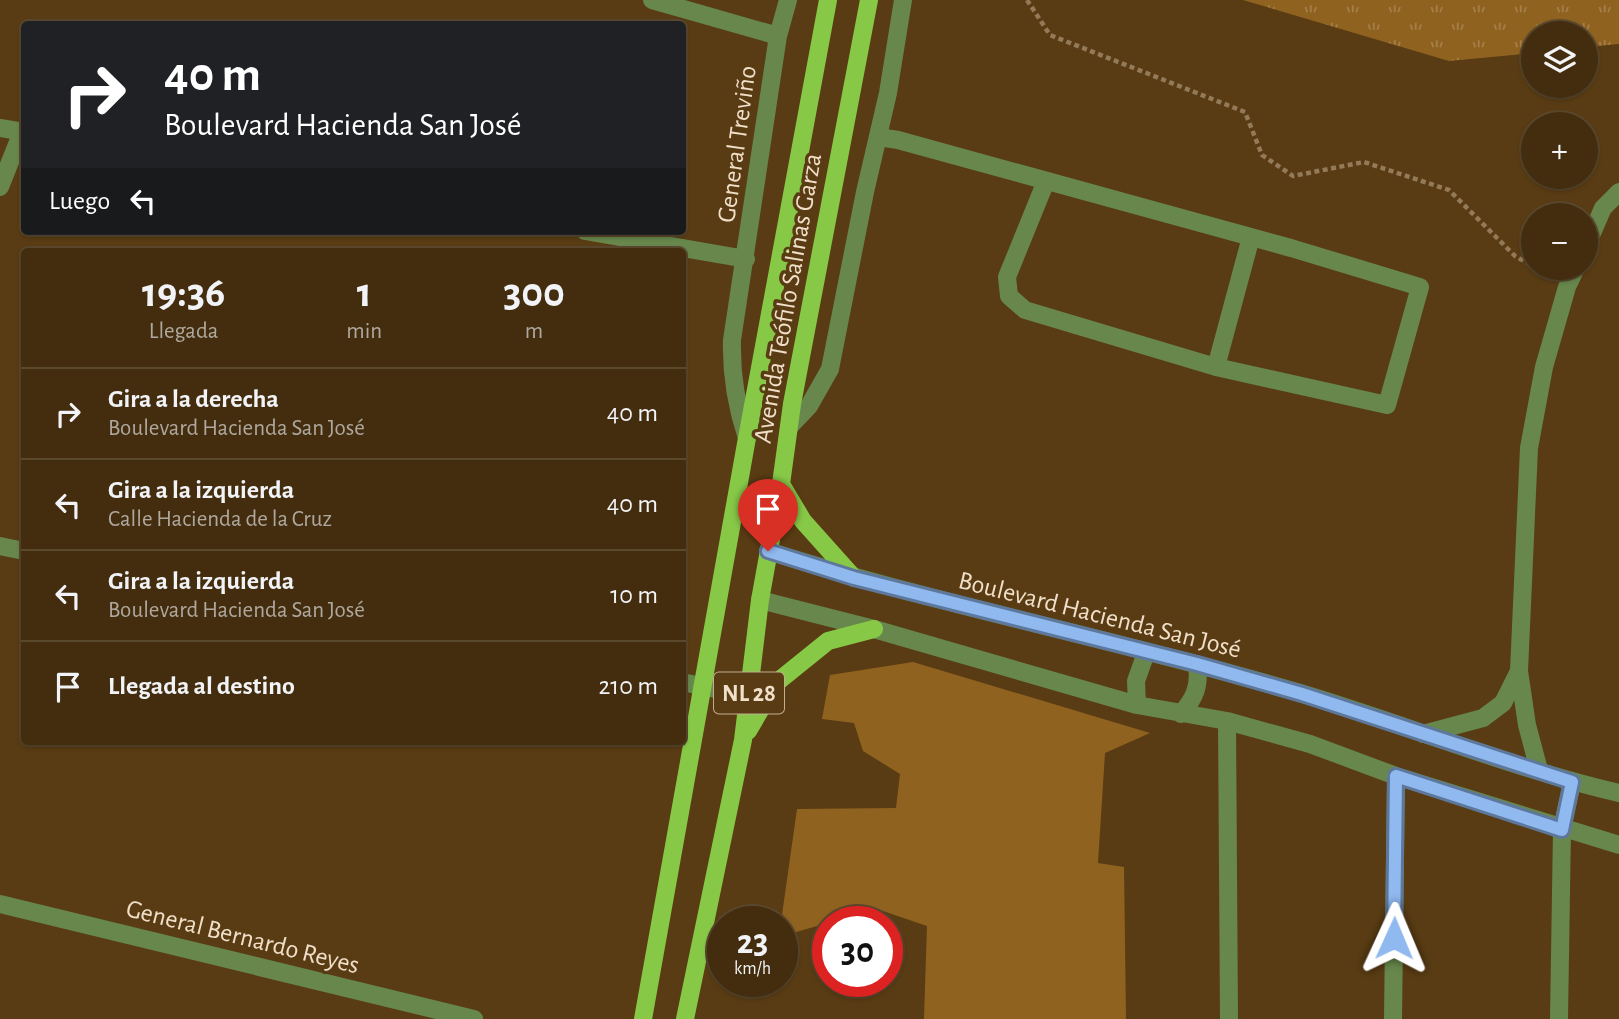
<!DOCTYPE html>
<html lang="es">
<meta charset="utf-8">
<style>
:root{--surface:#432d0e;--page:#4d391c;--text:#f1f3f6;--muted:#afa89e;--line:#5b492e}
body{margin:0;font-family:"Alegreya Sans",sans-serif;background:var(--page);color:var(--text);height:100vh;display:flex;flex-direction:column;font-size:26px;white-space:nowrap}
*{box-sizing:border-box;margin:0}
p{font-size:23px;color:var(--muted)}
.icon{flex:none;width:38px;height:38px;fill:none;stroke:currentColor;stroke-width:2;stroke-linecap:round;stroke-linejoin:round}
.map{position:relative;flex:1;overflow:hidden}
.details{position:absolute;left:21px;top:248px;width:665px;height:497px;display:flex;flex-direction:column;background:var(--surface);border-radius:7px;box-shadow:0 2px 5px #0004,0 0 0 2px var(--line)}
.details>*{flex:none}
.hud{position:absolute;left:21px;top:21px;width:665px;height:214px;border-radius:7px;box-shadow:0 2px 5px #0004,0 0 0 2px var(--line);background:#202124;color:#fff;overflow:hidden}
.controls{position:absolute;left:1521px;top:21px;display:grid;gap:14px}
.controls a{display:grid;place-items:center;width:77px;height:77px;border-radius:50%;background:var(--surface);box-shadow:0 2px 5px #0004,0 0 0 2px var(--line);font-size:35px}
.speed{position:absolute;left:707px;top:906px;display:flex;gap:14px;font-size:35px;font-weight:700;text-align:center}
.speed>*{display:grid;place-content:center;width:91px;height:91px;border-radius:50%;background:var(--surface);box-shadow:0 2px 5px #0004,0 0 0 2px var(--line);line-height:1}
.speed small{font-size:18px;font-weight:400}
.speed .limit{border:10px solid #d22;background:#fff;color:#111}
.pin{position:absolute;display:grid;place-items:center;width:60px;height:60px;color:#fff;margin:-72px -30px;border-radius:50% 50% 50% 0;rotate:-45deg;box-shadow:0 0 7px #0007}
.pin .icon{rotate:45deg}
.me{position:absolute;width:77px;margin:-38px;rotate:1deg;stroke-linejoin:round;filter:drop-shadow(0 0 5px #0008)}
.turn{display:flex;align-items:center;gap:24px;height:147px;padding:0 28px;font-size:32px}
.turn .icon{width:91px;height:91px;stroke-width:2.5}
.turn b{display:block;font-size:49px;line-height:60px}
.then{display:flex;align-items:center;height:66px;padding:0 28px;background:#0003;gap:14px;font-size:26px}
.eta{display:flex;justify-content:space-evenly;align-items:center;height:119px;text-align:center}
.eta b{font-size:42px;font-weight:600;line-height:49px}
ul{padding:0;list-style:none}
li{display:flex;align-items:center;gap:21px;height:91px;padding:0 28px;border-top:2px solid var(--line)}
li div{flex:1}
li b{display:block;font-size:26px}
li em{font-style:normal}
.map>svg:first-child{display:block}
.green{fill:#906220}
.park{fill:url(#park-tufts)}
.lines{fill:none;stroke-linecap:round;stroke-linejoin:round}
.path{stroke:#937a59;stroke-width:4.5;stroke-dasharray:5 3.5;stroke-linecap:butt}
.minor{stroke:#67874c;stroke-width:18}
.major{stroke:#87c947;stroke-width:18}
.route-casing{stroke:#5e789c;stroke-width:18}
.route{stroke:#90b9f0;stroke-width:12}
.labels{text-anchor:middle;stroke-width:7;stroke-linejoin:round;paint-order:stroke}
.shield{fill:#593c13;stroke:#c3ae92;stroke-width:2}
.shield-label{font-size:24px;font-weight:bold;fill:#f0dfc9}
.street-label{font-size:26px;fill:#f0dfc9;stroke:#593c13}
</style>
<div class="map">
<svg width="1619" height="1019" viewBox="0 0 1619 1019">
<defs>
<pattern id="park-tufts" width="24" height="20" patternUnits="userSpaceOnUse" patternTransform="scale(1.75)"><rect width="24" height="20" fill="#906220"/><path d="M3 7l-1-3M5 7V3M7 7l1-3M15 17l-1-3M17 17v-4M19 17l1-3" fill="none" stroke="#a57f49"/></pattern>
</defs>
<rect width="100%" height="100%" fill="#593c13"/>
<path class="green" d="M 913,662 L 1150,733 L 1105,753 L 1098,863 L 1124,867 L 1126,1019 L 924,1019 L 927,926 L 877,909 L 782,936 L 781,922 L 797,809 L 896,808 L 900,774 L 863,751 L 854,723 L 822,719 L 830,675 Z"/>
<path class="park" d="M 1243,0 L 1619,0 L 1619,44 L 1586,47 L 1586,33 L 1533,33 L 1533,53 L 1449,61 Z"/>
<g class="lines">
<path class="path" d="M 1027,0 L 1050,35 L 1245,112 L 1262,155 L 1293,176 L 1364,162 L 1449,190 L 1515,256 L 1533,266
M 1535,268 L 1551,277"/>
<path class="minor" d="M 652,0 L 778,36
M 0,128 L 24,132
M 879,137 L 898,140 L 1291,248 L 1420,287 L 1387,405 L 1216,367 L 1025,310 L 1009,296 L 1007,277 L 1046,181
M 0,187 L 22,132
M 585,231 L 746,259
M 1586,247 L 1603,208 L 1619,192
M 1216,367 L 1251,237
M 789,427 L 809,406 L 830,369 L 865,192 L 888,93 L 903,0
M 747,438 C 736,405 731,375 732,340 L 778,36 L 788,0
M 0,546 L 24,551
M 768,551 C 943,606 1124,641 1300,693 C 1407,725 1511,768 1619,793
M 760,600 L 874,629 L 1137,705 L 1227,721 L 1310,744 L 1396,776 L 1619,845
M 682,682 L 749,696
M 1137,705 L 1136,681 L 1146,653
M 1181,714 C 1195,698 1200,686 1197,664
M 1227,721 L 1229,1019
M 1423,734 L 1483,718 L 1503,703 L 1519,671
M 1539,770 L 1527,725 L 1519,671 L 1529,448 L 1544,367 L 1567,287 L 1576,268
M 0,904 L 474,1019
M 1393,1019 L 1396,776
M 1559,1019 L 1562,829 L 1572,782"/>
<path class="major" d="M 781,484 L 803,521 L 854,578
M 748,731 L 776,683 L 828,641 L 874,629
M 643,1019 L 747,438 L 828,0
M 685,1019 L 743,740 L 760,600 L 781,484 L 792,404 L 869,0"/>
</g>
<g class="lines">
<defs>
<path id="route" d="M 768,551 L 854,578 L 1197,664 L 1302,694 L 1572,782 L 1562,830 L 1396,776 L 1394,938"/>
</defs>
<use href="#route" class="route-casing"/>
<use href="#route" class="route"/>
</g>
<g class="labels">
<rect class="shield" x="714" y="672.5" width="70" height="41" rx="5"/>
<g class="shield-label">
<text x="749" y="701">NL 28</text>
</g>
<g class="street-label">
<text transform="translate(736 144) rotate(-82)" y="9">General Treviño</text>
<text transform="translate(787 298) rotate(-80)" y="9">Avenida Teófilo Salinas Garza</text>
<text transform="translate(1100 614) rotate(14)" y="9">Boulevard Hacienda San José</text>
<text transform="translate(243 936) rotate(14)" y="9">General Bernardo Reyes</text>
</g>
</g>
</svg>
<div class="controls">
<a><svg class="icon" aria-label="layers" viewBox="0 0 24 24"><path d="M12 4l9 5-9 5-9-5zM3 14l9 5 9-5"/></svg></a>
<a>+</a>
<a>−</a>
</div>
<div class="speed"><div>23<small>km/h</small></div><div class="limit">30</div></div>
<div class="pin" style="left:768px;top:551px;background:#d93025"><svg class="icon" aria-label="arrive" viewBox="0 0 24 24"><path d="M6 21V4h12l-3 4 3 4H6"/></svg></div>
<svg class="me" style="left:1394px;top:938px" viewBox="-20 -20 40 40"><path d="M0-17L14 15 0 8-14 15z" fill="#90b9f0" stroke="#fff" stroke-width="4"/></svg>
<div class="hud">
<div class="turn"><svg class="icon" aria-label="right" viewBox="0 0 24 24"><path d="M7 20v-9h11M14 6l5 5-5 5"/></svg><div><b>40 m</b>Boulevard Hacienda San José</div></div>
<div class="then">Luego<svg class="icon" aria-label="left" viewBox="0 0 24 24"><path d="M17 20v-9H6M10 6l-5 5 5 5"/></svg></div>
</div>
<section class="details">
<div class="eta">
<div><b>19:36</b><p>Llegada</p></div>
<div><b>1</b><p>min</p></div>
<div><b>300</b><p>m</p></div>
</div>
<ul>
<li><svg class="icon" aria-label="right" viewBox="0 0 24 24"><path d="M7 20v-9h11M14 6l5 5-5 5"/></svg><div><b>Gira a la derecha</b><p>Boulevard Hacienda San José</p></div><em>40 m</em></li>
<li><svg class="icon" aria-label="left" viewBox="0 0 24 24"><path d="M17 20v-9H6M10 6l-5 5 5 5"/></svg><div><b>Gira a la izquierda</b><p>Calle Hacienda de la Cruz</p></div><em>40 m</em></li>
<li><svg class="icon" aria-label="left" viewBox="0 0 24 24"><path d="M17 20v-9H6M10 6l-5 5 5 5"/></svg><div><b>Gira a la izquierda</b><p>Boulevard Hacienda San José</p></div><em>10 m</em></li>
<li><svg class="icon" aria-label="arrive" viewBox="0 0 24 24"><path d="M6 21V4h12l-3 4 3 4H6"/></svg><div><b>Llegada al destino</b></div><em>210 m</em></li>
</ul>
</section>
</div>
